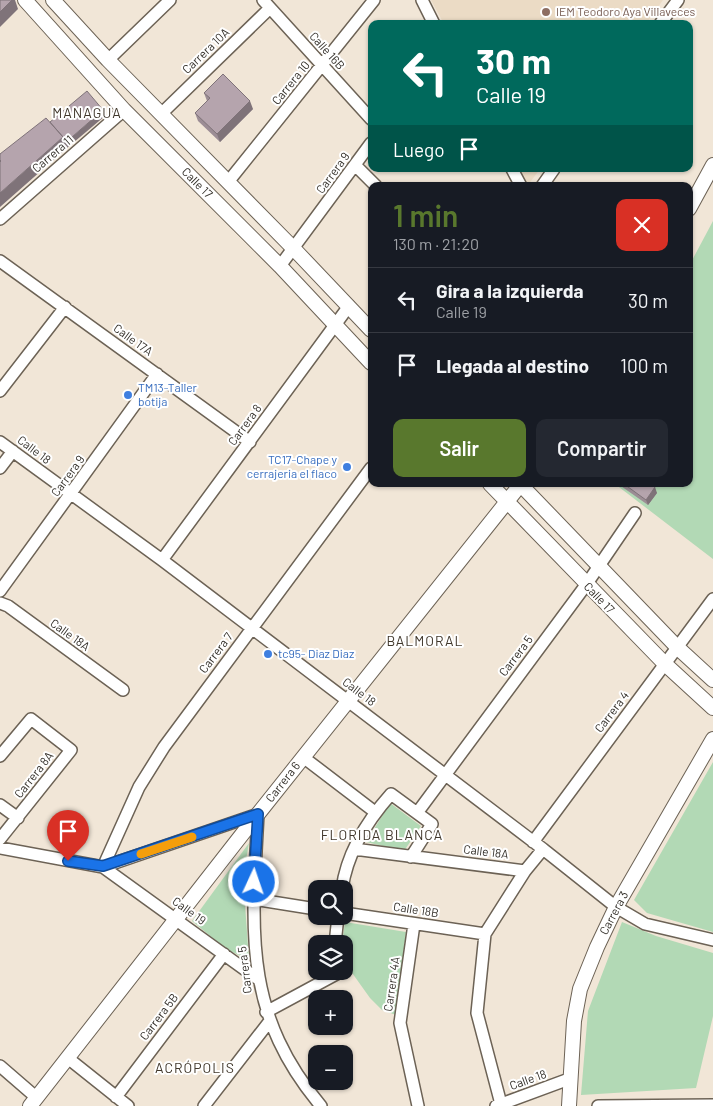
<!DOCTYPE html>
<html lang="es">
<meta charset="utf-8">
<style>
:root{--surface:#171b24;--page:#242831;--text:#f1f3f6;--muted:#9ea1a6;--line:#363941;--accent:#59782d}
body{margin:0;font-family:Barlow,sans-serif;background:var(--page);color:var(--text);height:100vh;display:flex;flex-direction:column;font-size:19px;white-space:nowrap}
*{box-sizing:border-box;margin:0}
p{font-size:16px;color:var(--muted)}
.icon{flex:none;width:28px;height:28px;fill:none;stroke:currentColor;stroke-width:2;stroke-linecap:round;stroke-linejoin:round}
.map{position:relative;flex:1;overflow:hidden}
.panel{position:absolute;left:368px;top:182px;width:325px;height:305px;display:flex;flex-direction:column;background:var(--surface);border-radius:10px;box-shadow:0 1px 4px #0004}
.panel>*{flex:none}
.guide{position:absolute;left:368px;top:20px;width:325px;height:152px;border-radius:10px;box-shadow:0 1px 4px #0004;background:#00695c;color:#fff;overflow:hidden}
.controls{position:absolute;left:308px;top:880px;display:grid;gap:10px}
.controls a{display:grid;place-items:center;width:45px;height:45px;border-radius:10px;background:var(--surface);box-shadow:0 1px 4px #0004;font-size:25px}
.pin{position:absolute;display:grid;place-items:center;width:42px;height:42px;color:#fff;margin:-51px -21px;border-radius:50% 50% 50% 0;rotate:-45deg;box-shadow:0 0 5px #0007}
.pin .icon{rotate:45deg}
.me{position:absolute;width:55px;margin:-28px;rotate:3deg;stroke-linejoin:round;filter:drop-shadow(0 0 4px #0008)}
.turn{display:flex;align-items:center;gap:18px;height:105px;padding:0 25px;font-size:22px}
.turn .icon{width:65px;height:65px;stroke-width:2.5}
.turn b{display:block;font-size:35px;line-height:42px}
.then{display:flex;align-items:center;height:48px;padding:0 25px;background:#0003;gap:10px;font-size:19px}
.round{display:grid;place-items:center;flex:none;width:52px;height:52px;border-radius:10px;background:var(--page)}
.headline{display:flex;align-items:center;justify-content:space-between;height:85px;padding:0 25px}
h1{font-size:30px;font-weight:600;line-height:38px;color:var(--accent)}
.action{display:flex;gap:10px;margin-top:auto;padding:10px 25px}
.action a{flex:1;height:58px;border-radius:10px;background:var(--accent);color:#fff;font-size:20px;font-weight:600;line-height:58px;text-align:center}
.action a+a{background:var(--page);color:var(--text)}
ul{padding:0;list-style:none}
li{display:flex;align-items:center;gap:15px;height:65px;padding:0 25px;border-top:1px solid var(--line)}
li div{flex:1}
li b{display:block;font-size:19px}
li em{font-style:normal}
.map>svg:first-child{display:block}
.built{fill:#ebdbc5}
.green{fill:#b2d9b5}
.lines{fill:none;stroke-linecap:round;stroke-linejoin:round}
.minor-casing{stroke:#6c6255;stroke-width:14}
.tertiary-casing{stroke:#6c6255;stroke-width:16}
.minor{stroke:#fff;stroke-width:11}
.tertiary{stroke:#fff;stroke-width:14}
.wall{fill:#9c8d95}
.shaded-wall{fill:#7f7379}
.building{fill:#b5a4ad;stroke:#7f7379}
.route-casing{stroke:#114b97;stroke-width:12}
.route{stroke:#1a73e8;stroke-width:9}
.slow{stroke:#f59e0b;stroke-width:9}
.education-dot{fill:#8d6e63;stroke:#fff;stroke-width:2}
.shop-dot{fill:#3f7fe0;stroke:#fff;stroke-width:2}
.labels{text-anchor:middle;stroke-width:4;stroke-linejoin:round;paint-order:stroke}
.education-label{font-size:12px;fill:#785e54;stroke:#fff;text-anchor:start}
.street-label{font-size:12px;fill:#34302a;stroke:#fff}
.shop-label{font-size:12px;fill:#366cbe;stroke:#fff;text-anchor:start}
.neighbourhood-label{font-size:14px;letter-spacing:1px;fill:#40372b;stroke:#fff}
</style>
<div class="map">
<svg width="713" height="1106" viewBox="0 0 713 1106">
<rect width="100%" height="100%" fill="#f1e6d7"/>
<path class="built" d="M 431,0 L 663,0 L 646,24 L 444,24 Z
M 520,169 L 540,169 L 528,185 Z"/>
<path class="green" d="M 713,221 L 713,559 L 615,484 L 689,484 L 689,266 Z
M 713,762 L 713,932 L 647,913 L 634,900 Z
M 390,803 L 421,826 L 404,851 L 366,842 Z
M 249,843 L 243,877 L 249,960 L 226,949 L 192,921 Z
M 345,922 L 406,932 L 396,1015 L 382,1010 L 370,998 L 350,970 L 342,944 Z
M 622,922 L 656,936 L 713,953 L 713,1016 L 696,1088 L 581,1095 L 588,1011 Z"/>
<g class="lines">
<defs>
<path id="minor" d="M 263,0 L 371,119
M 422,0 L 434,24
M 660,24 L 678,0
M 108,60 L 170,0
M 161,114 L 270,8
M 356,166 L 376,186
M 512,169 L 521,186
M 228,182 L 374,0
M 542,186 L 554,169
M 0,219 L 124,110
M 0,261 L 250,442
M 280,266 L 371,143
M 0,391 L 65,307
M 0,442 L 162,560 L 543,849 L 616,907 L 645,924 L 713,940
M 0,468 L 13,451
M 162,560 L 349,306
M 0,591 L 157,374
M 0,603 L 8,606 L 123,690
M 0,756 L 31,719 L 71,750 L 0,839
M 303,757 L 375,812
M 0,805 L 18,818
M 417,813 L 586,585 L 635,513
M 533,842 L 713,599
M 0,848 L 103,867 L 258,979
M 354,849 L 525,871
M 103,867 L 139,787 L 164,747 L 371,468
M 103,867 L 258,814 C 252,929 242,1012 321,1106
M 342,889 C 347,852 367,821 391,794 L 432,824 L 411,857
M 253,899 L 316,909
M 344,913 L 485,934
M 414,924 L 400,1023 L 418,1106
M 335,944 L 338,916
M 266,1012 L 342,971
M 69,1059 L 128,1106
M 0,1066 L 37,1098
M 116,1097 L 224,954
M 501,1104 L 477,1013 L 485,934 L 525,871 L 543,849
M 204,1106 L 269,1022
M 496,1106 L 569,1079
M 598,1106 L 713,1105"/>
<path id="tertiary" d="M 25,0 L 124,110 L 280,266 L 371,363
M 53,0 L 108,60 L 294,249 L 371,330
M 689,209 L 713,165
M 490,484 L 665,664 L 713,708
M 520,484 L 678,648 L 713,680
M 30,1106 L 258,814 L 521,484
M 569,1106 L 574,1021 L 580,989 L 597,947 L 616,907 L 713,739"/>
</defs>
<use href="#minor" class="minor-casing"/>
<use href="#tertiary" class="tertiary-casing"/>
<use href="#minor" class="minor"/>
<use href="#tertiary" class="tertiary"/>
</g>
<path class="wall" d="M 204,93 L 253,109 L 220,142 L 198,121 L 195,113 L 207,101 Z
M 618,484 L 650,484 L 657,493 L 648,505 Z"/>
<path class="shaded-wall" d="M 12,0 L 15,0 L 18,9 L 0,27 L 0,12 Z
M 250,101 L 253,109 L 220,142 L 217,134 Z
M 103,110 L 105,116 L 67,148 L 65,143 Z
M 63,137 L 67,148 L 0,207 L 0,193 Z
M 691,267 L 693,273 L 689,280 L 689,271 Z
M 655,487 L 657,493 L 648,505 L 646,500 Z"/>
<path class="building" d="M 0,0 L 12,0 L 0,12 Z
M 223,74 L 250,101 L 217,134 L 195,113 L 210,98 L 204,93 Z
M 87,91 L 103,110 L 65,143 L 63,137 L 50,122 Z
M 46,118 L 63,137 L 0,193 L 0,162 L 1,161 L 0,160 L 0,154 Z
M 624,484 L 650,484 L 655,487 L 646,500 Z"/>
<g class="lines">
<defs>
<path id="route" d="M 68,861 L 103,866 L 258,814 L 254,882"/>
</defs>
<use href="#route" class="route-casing"/>
<use href="#route" class="route"/>
<path class="slow" d="M 141,854 L 192,837"/>
</g>
<circle class="education-dot" cx="546" cy="12" r="5"/>
<g class="shop-dot">
<circle cx="128" cy="395" r="5"/>
<circle cx="347" cy="467" r="5"/>
<circle cx="268" cy="654" r="5"/>
</g>
<g class="labels">
<g class="education-label">
<text x="556" y="16">IEM Teodoro Aya Villaveces</text>
</g>
<g class="street-label">
<text transform="translate(206 51) rotate(-44)" y="4">Carrera 10A</text>
<text transform="translate(327 51) rotate(48)" y="4">Calle 16B</text>
<text transform="translate(291 83) rotate(-51)" y="4">Carrera 10</text>
<text transform="translate(53 154) rotate(-41)" y="4">Carrera 11</text>
<text transform="translate(333 173) rotate(-54)" y="4">Carrera 9</text>
<text transform="translate(197 183) rotate(45)" y="4">Calle 17</text>
<text transform="translate(133 340) rotate(36)" y="4">Calle 17A</text>
<text transform="translate(245 425) rotate(-54)" y="4">Carrera 8</text>
<text transform="translate(34 450) rotate(37)" y="4">Calle 18</text>
<text transform="translate(68 476) rotate(-54)" y="4">Carrera 9</text>
<text transform="translate(599 598) rotate(46)" y="4">Calle 17</text>
<text transform="translate(70 635) rotate(36)" y="4">Calle 18A</text>
<text transform="translate(216 653) rotate(-53)" y="4">Carrera 7</text>
<text transform="translate(516 656) rotate(-53)" y="4">Carrera 5</text>
<text transform="translate(359 692) rotate(37)" y="4">Calle 18</text>
<text transform="translate(612 712) rotate(-53)" y="4">Carrera 4</text>
<text transform="translate(34 775) rotate(-52)" y="4">Carrera 8A</text>
<text transform="translate(283 782) rotate(-52)" y="4">Carrera 6</text>
<text transform="translate(486 852) rotate(7)" y="4">Calle 18A</text>
<text transform="translate(416 910) rotate(9)" y="4">Calle 18B</text>
<text transform="translate(189 911) rotate(36)" y="4">Calle 19</text>
<text transform="translate(614 913) rotate(-62)" y="4">Carrera 3</text>
<text transform="translate(245 970) rotate(-97)" y="4">Carrera 5</text>
<text transform="translate(392 984) rotate(-82)" y="4">Carrera 4A</text>
<text transform="translate(159 1017) rotate(-53)" y="4">Carrera 5B</text>
<text transform="translate(528 1080) rotate(-20)" y="4">Calle 18</text>
</g>
<g class="shop-label">
<text x="138" y="392">TM13-Taller<tspan x="138" dy="14">botija</tspan></text>
<text x="337" y="464" text-anchor="end">TC17-Chape y<tspan x="337" dy="14">cerrajeria el flaco</tspan></text>
<text x="278" y="658">tc95- Diaz Diaz</text>
</g>
<g class="neighbourhood-label">
<text x="87" y="118">MANAGUA</text>
<text x="425" y="646">BALMORAL</text>
<text x="382" y="840">FLORIDA BLANCA</text>
<text x="195" y="1073">ACRÓPOLIS</text>
</g>
</g>
</svg>
<div class="controls">
<a><svg class="icon" aria-label="search" viewBox="0 0 24 24"><circle cx="10" cy="10" r="6"/><path d="M15 15l6 6"/></svg></a>
<a><svg class="icon" aria-label="layers" viewBox="0 0 24 24"><path d="M12 4l9 5-9 5-9-5zM3 14l9 5 9-5"/></svg></a>
<a>+</a>
<a>−</a>
</div>
<div class="pin" style="left:68px;top:861px;background:#d93025"><svg class="icon" aria-label="arrive" viewBox="0 0 24 24"><path d="M6 21V4h12l-3 4 3 4H6"/></svg></div>
<svg class="me" style="left:254px;top:882px" viewBox="-20 -20 40 40"><circle r="17" fill="#1a73e8" stroke="#fff" stroke-width="3"/><path d="M0-11L8 9 0 5-8 9z" fill="#fff"/></svg>
<div class="guide">
<div class="turn"><svg class="icon" aria-label="left" viewBox="0 0 24 24"><path d="M17 20v-9H6M10 6l-5 5 5 5"/></svg><div><b>30 m</b>Calle 19</div></div>
<div class="then">Luego<svg class="icon" aria-label="arrive" viewBox="0 0 24 24"><path d="M6 21V4h12l-3 4 3 4H6"/></svg></div>
</div>
<section class="panel">
<div class="headline"><div><h1>1 min</h1><p>130 m · 21:20</p></div><a class="round" style="background:#d93025;color:#fff"><svg class="icon" aria-label="close" viewBox="0 0 24 24"><path d="M6 6l12 12M18 6L6 18"/></svg></a></div>
<ul>
<li><svg class="icon" aria-label="left" viewBox="0 0 24 24"><path d="M17 20v-9H6M10 6l-5 5 5 5"/></svg><div><b>Gira a la izquierda</b><p>Calle 19</p></div><em>30 m</em></li>
<li><svg class="icon" aria-label="arrive" viewBox="0 0 24 24"><path d="M6 21V4h12l-3 4 3 4H6"/></svg><div><b>Llegada al destino</b></div><em>100 m</em></li>
</ul>
<div class="action"><a>Salir</a><a>Compartir</a></div>
</section>
</div>
